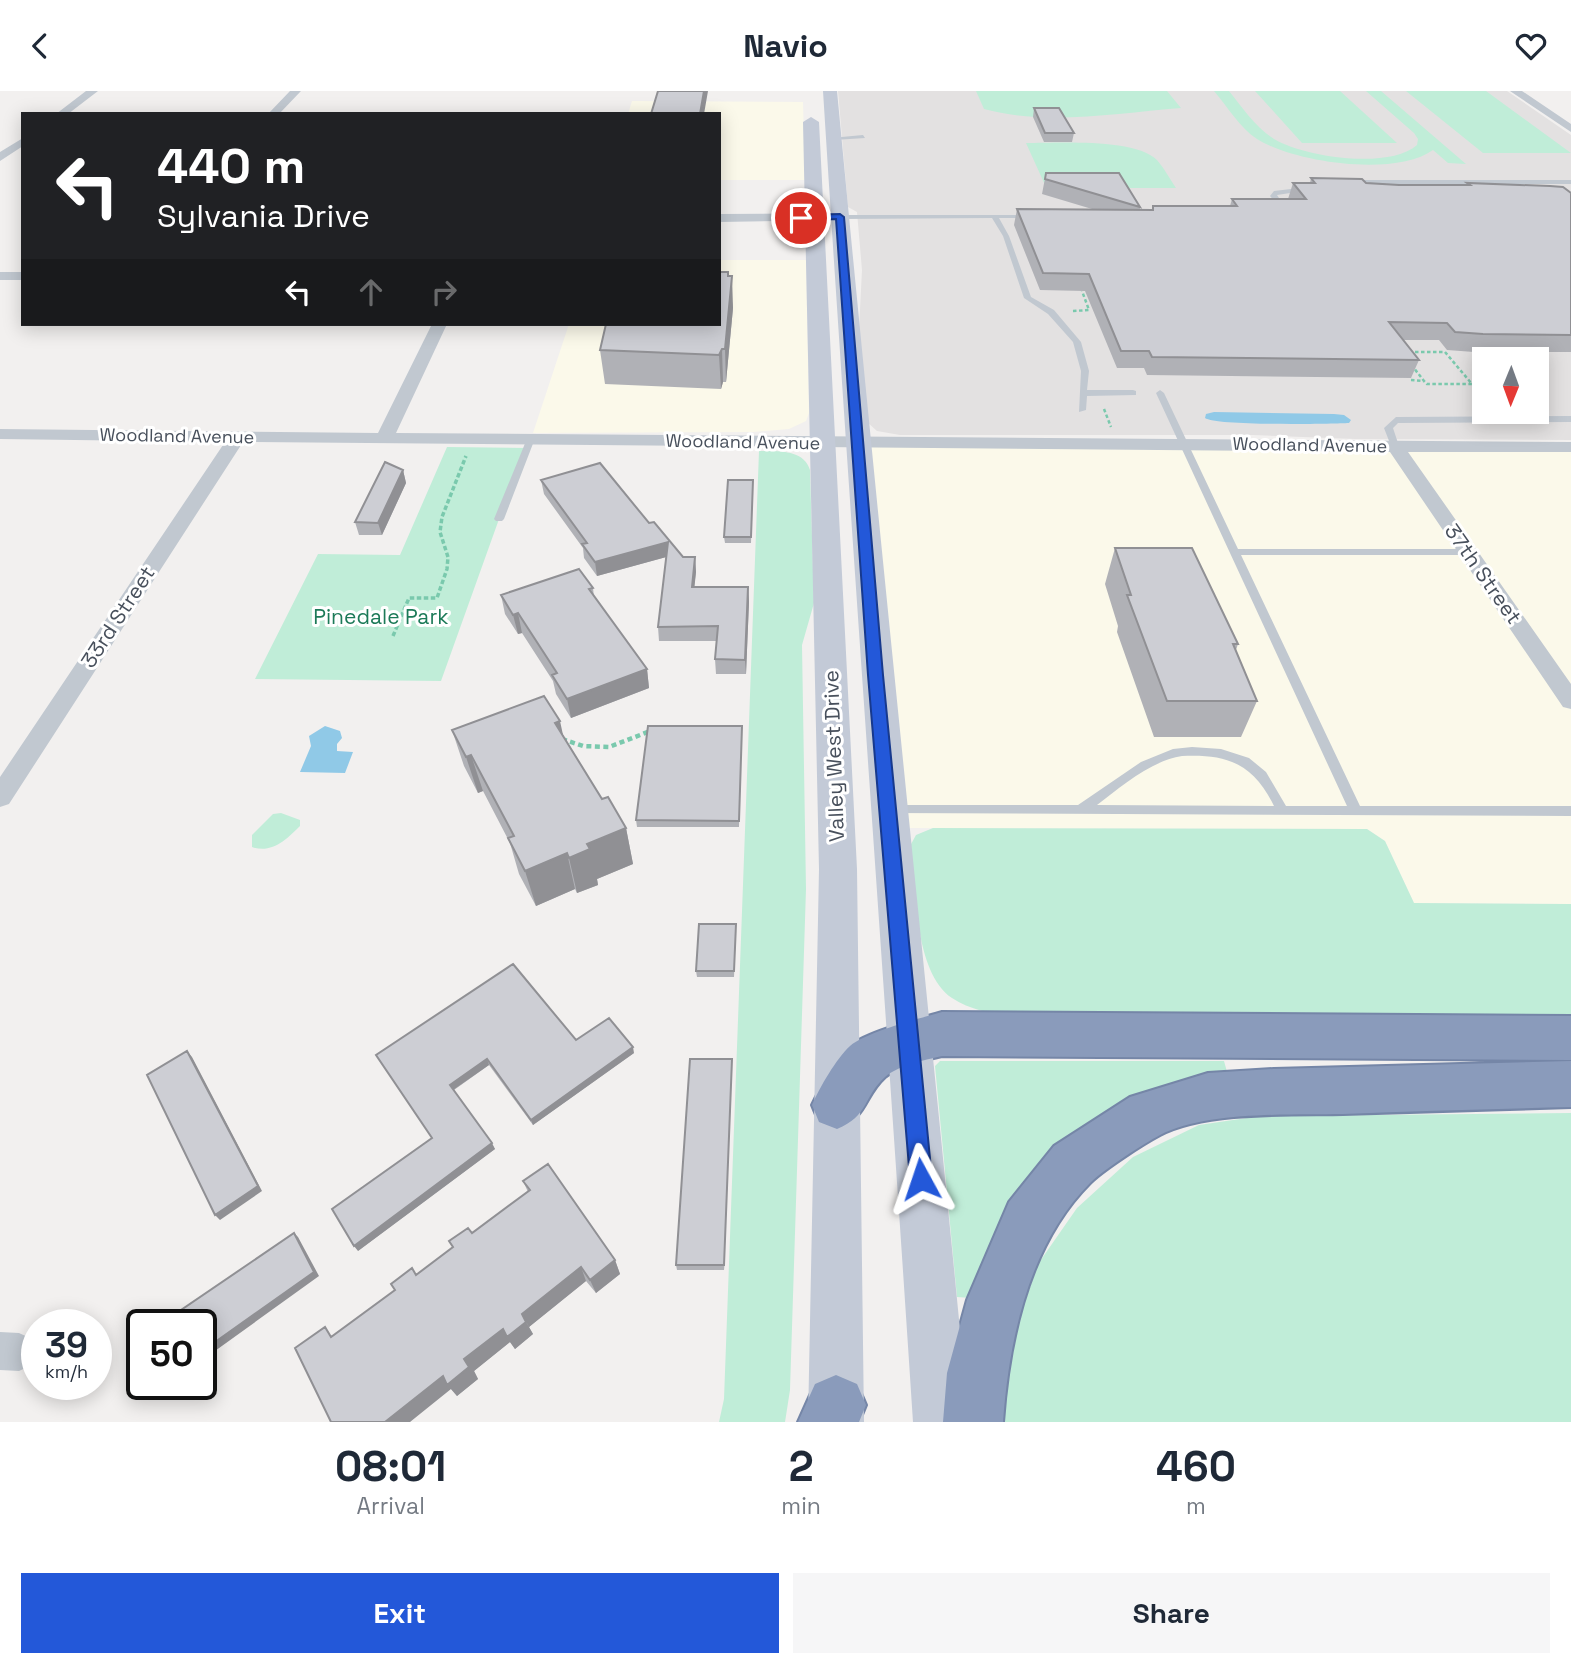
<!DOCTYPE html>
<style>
:root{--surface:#fff;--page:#f6f6f7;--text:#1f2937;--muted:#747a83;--accent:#2358d9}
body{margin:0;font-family:"Space Grotesk",sans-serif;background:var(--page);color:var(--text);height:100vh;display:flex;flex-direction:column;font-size:26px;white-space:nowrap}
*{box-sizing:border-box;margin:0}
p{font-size:23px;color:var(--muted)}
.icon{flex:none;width:38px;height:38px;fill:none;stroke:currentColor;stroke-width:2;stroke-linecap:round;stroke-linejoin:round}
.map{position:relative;height:1331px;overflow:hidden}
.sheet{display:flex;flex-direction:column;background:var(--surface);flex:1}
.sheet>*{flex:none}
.banner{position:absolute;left:21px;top:21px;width:700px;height:214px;border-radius:0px;box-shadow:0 4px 18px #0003;background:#202124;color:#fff;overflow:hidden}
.needle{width:46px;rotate:181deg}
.tools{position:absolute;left:1472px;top:256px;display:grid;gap:14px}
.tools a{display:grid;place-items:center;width:77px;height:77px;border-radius:0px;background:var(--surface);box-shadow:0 4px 18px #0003;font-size:35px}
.speed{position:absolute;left:21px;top:1218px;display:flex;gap:14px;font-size:35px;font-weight:700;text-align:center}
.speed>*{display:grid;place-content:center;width:91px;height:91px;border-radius:50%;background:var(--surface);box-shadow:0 4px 18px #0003;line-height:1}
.speed small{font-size:18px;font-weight:400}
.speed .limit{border:4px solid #111;border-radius:10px;background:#fff;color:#111}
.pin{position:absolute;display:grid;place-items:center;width:60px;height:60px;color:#fff;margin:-30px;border:4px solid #fff;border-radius:50%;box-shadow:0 2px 7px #0007}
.me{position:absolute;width:77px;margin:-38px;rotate:355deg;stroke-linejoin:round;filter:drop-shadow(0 0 5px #0008)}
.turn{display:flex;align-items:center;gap:24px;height:147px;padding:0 21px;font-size:32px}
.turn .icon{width:91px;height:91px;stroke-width:2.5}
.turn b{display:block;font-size:49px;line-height:60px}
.lanes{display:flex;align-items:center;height:66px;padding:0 21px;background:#0003;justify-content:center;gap:35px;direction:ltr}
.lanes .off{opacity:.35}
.eta{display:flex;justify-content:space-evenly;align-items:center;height:119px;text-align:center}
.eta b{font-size:42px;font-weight:800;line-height:49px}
.cta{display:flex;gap:14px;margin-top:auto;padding:14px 21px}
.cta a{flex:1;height:80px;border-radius:0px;background:var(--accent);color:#fff;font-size:28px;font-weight:800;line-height:80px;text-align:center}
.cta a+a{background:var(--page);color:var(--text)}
header{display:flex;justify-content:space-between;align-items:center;height:91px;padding:0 21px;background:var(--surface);font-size:32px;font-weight:800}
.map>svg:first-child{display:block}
.commercial{fill:#fbf9ea}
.education{fill:#e3e1e1;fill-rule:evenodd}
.green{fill:#c0edd8}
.water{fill:#90c9e7}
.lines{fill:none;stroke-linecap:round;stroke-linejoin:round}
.motorway-casing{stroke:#7586a7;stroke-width:4}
.path-far2{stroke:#7ac9ad;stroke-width:2.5;stroke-dasharray:3.5 2.5;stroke-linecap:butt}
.path-far1{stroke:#7ac9ad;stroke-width:3.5;stroke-dasharray:4.5 2.5;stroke-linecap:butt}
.path{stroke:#7ac9ad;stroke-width:4.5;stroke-dasharray:5 3.5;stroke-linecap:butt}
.service{fill:#c1c8d0;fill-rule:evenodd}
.minor{fill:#c1c8d0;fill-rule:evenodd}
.secondary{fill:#c3cad7;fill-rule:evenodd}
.motorway{fill:#8a9bbb;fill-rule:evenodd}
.wall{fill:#b0b1b6}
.shaded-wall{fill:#909094}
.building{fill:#cdced4;stroke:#909094;stroke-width:2}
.route{fill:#2358d9;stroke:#17398d;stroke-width:2}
.labels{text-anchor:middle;stroke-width:6;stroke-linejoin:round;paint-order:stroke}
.far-street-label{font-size:18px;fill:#48505c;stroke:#fff}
.street-label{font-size:21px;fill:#48505c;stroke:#fff}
.park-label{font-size:21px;fill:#1c7a58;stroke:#fff}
</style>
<header><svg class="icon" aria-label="back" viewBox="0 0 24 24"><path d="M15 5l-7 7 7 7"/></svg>Navio<svg class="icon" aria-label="heart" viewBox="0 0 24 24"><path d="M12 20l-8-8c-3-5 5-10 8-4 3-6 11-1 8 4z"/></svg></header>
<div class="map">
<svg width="1571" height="1331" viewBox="0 0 1571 1331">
<rect width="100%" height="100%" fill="#f2f0ef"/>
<path class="commercial" d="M 632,10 L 803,11 L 805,89 L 719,89 L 719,23 L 628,23 Z
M 719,169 L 806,169 L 809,322 L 806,330 L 789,338 L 753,341 L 533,342 L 569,233 L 719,233 Z
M 857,353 L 1571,356 L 1571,813 L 1414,812 L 1385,750 L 1367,738 L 890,737 Z"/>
<path class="education" d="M 838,0 L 1507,0 L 1571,44 L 1571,349 L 1355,348 L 1253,344 L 900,344 L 877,340 L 867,331 L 859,238 L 862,179 L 857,121 L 848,116 ZM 1484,268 L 1536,268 L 1536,320 L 1484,320 Z"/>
<path class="green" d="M 976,0 L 1167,0 L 1181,17 C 1117,22 1046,35 984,18 Z
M 1214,0 L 1229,0 C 1242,16 1256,37 1274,48 C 1304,66 1389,79 1417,54 L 1418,48 L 1414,42 L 1366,0 L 1381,0 L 1466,73 L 1448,72 L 1433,59 C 1396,86 1295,72 1257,48 C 1240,37 1227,15 1214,0 Z
M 1255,0 L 1340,0 L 1397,52 L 1302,52 Z
M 1406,0 L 1486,0 L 1571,62 L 1483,62 Z
M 1026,52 C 1057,52 1135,47 1157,69 C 1164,77 1170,88 1176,97 L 1055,97 L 1045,94 Z
M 447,356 L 528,357 L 508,403 L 441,590 L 255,588 L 318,463 L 400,464 Z
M 759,360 C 777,360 804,358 810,379 L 814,512 L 802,554 L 806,798 L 790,1299 L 785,1331 L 719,1331 L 724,1308 Z
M 281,722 L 300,729 L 300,735 C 287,748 272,763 252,756 L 252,744 L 273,723 Z
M 933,737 L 1367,738 L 1385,750 L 1414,812 L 1571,813 L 1571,930 L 1013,927 C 993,922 969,919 952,907 C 914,881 916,797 910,755 L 916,744 Z
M 940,970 L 1224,970 L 1229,988 L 1150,1004 L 971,1207 L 957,1206 L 935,975 Z
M 1571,1022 L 1571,1331 L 1002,1331 L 1008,1260 L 1038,1173 L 1077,1117 L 1133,1066 L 1199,1034 L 1260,1025 Z"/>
<path class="water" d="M 1214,321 L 1334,323 L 1344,324 L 1351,329 L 1349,332 C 1329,333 1216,335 1205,327 L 1206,323 Z
M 325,635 L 340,640 L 342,647 L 337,653 L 337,660 L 353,661 L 345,682 L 300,681 L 311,655 L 309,645 Z"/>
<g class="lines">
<defs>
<path id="motorway" d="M 942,921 L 1571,925 L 1571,969 L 942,965 C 925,969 899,974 885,986 C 863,1006 869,1025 837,1038 L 819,1031 L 812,1014 C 820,996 836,968 850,955 C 866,941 921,927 942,921 Z
M 1571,970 L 1571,1016 C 1495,1018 1419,1020 1343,1023 C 1291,1024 1206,1020 1160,1044 C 1143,1053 1103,1079 1090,1092 C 1029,1153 1009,1248 1003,1331 L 943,1331 L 947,1282 L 967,1209 L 1009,1111 L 1054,1055 L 1130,1006 L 1208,982 L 1274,978 Z
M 836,1284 L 857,1293 L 866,1314 L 859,1331 L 798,1331 L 815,1293 Z"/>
</defs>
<use href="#motorway" class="motorway-casing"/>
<path class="path-far2" d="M 1073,220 L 1089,219 L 1082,200
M 1409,261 L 1445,261 L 1472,293 L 1427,293 L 1424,290
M 1411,289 L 1424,290 L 1413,276
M 1104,318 L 1111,336"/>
<path class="path-far1" d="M 393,545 L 409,507 L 437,507 L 447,478 L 448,466 L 440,441 L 442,426 L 466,365"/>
<path class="path" d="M 562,648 L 583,655 L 609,656 L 653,639"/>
<path class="service" d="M 863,44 L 865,47 L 834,49 L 831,47 Z
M 1571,89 L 1571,93 L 1350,93 L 1347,91 L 1350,89 Z
M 1308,96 L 1310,99 L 1277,104 L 1287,119 L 1284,121 L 1270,105 L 1274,100 Z
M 1032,124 L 1033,125 L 1030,127 L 999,127 L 1009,145 L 1031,206 L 1054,219 L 1081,251 L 1089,280 L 1087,299 L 1133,299 L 1136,300 L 1136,304 L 1087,305 L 1086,319 L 1079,321 L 1081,280 L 1073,251 L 1048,223 L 1024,207 L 1003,145 L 992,127 L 840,128 L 837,126 L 840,124 Z
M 1160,299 L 1164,302 L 1238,458 L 1468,458 L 1473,461 L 1468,464 L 1241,464 L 1360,715 L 1571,715 L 1571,725 L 887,722 L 886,719 L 887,716 L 892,714 L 1078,714 L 1141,671 L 1173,658 L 1192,656 L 1221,658 L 1249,667 L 1266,681 L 1286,715 L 1347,715 L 1156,302 ZM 1182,665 C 1227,663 1253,672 1274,715 L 1097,714 C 1121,696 1150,670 1182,665 Z
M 1571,325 L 1571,331 L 1398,332 L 1393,337 L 1399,355 L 1395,358 L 1391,355 L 1384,337 L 1396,326 Z
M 530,347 L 534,350 L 504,428 L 502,430 L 496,430 L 494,428 L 526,350 Z"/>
<path class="minor" d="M 86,0 L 98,0 L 68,23 L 56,23 Z
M 290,0 L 301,0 L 279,23 L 268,23 Z
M 1510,0 L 1522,0 L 1571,33 L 1571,41 Z
M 23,47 L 23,55 L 0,70 L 0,61 Z
M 840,122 L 847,126 L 845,129 L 719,131 L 719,123 Z
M 0,181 L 23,181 L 23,189 L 0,189 Z
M 432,233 L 447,233 L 396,342 L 1571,351 L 1571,361 L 1408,361 L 1571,593 L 1571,618 L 1563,616 L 1390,361 L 243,351 L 9,713 L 0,716 L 0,686 L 225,351 L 0,348 L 0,338 L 378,342 Z
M 0,1241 L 19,1242 L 32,1248 L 37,1263 L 32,1274 L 19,1280 L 0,1279 Z"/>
<path class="secondary" d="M 823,0 L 837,0 C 879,444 926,887 969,1331 L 913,1331 C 884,887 851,444 823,0 Z
M 811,26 L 819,31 L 857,778 L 864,1331 L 808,1331 L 819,778 L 803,31 Z"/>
<use href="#motorway" class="motorway"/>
</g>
<path class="wall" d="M 1034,17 L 1074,42 L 1072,51 L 1044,51 L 1033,26 Z
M 1046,82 L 1140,116 L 1140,119 L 1230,115 L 1232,108 L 1288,108 L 1293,92 L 1310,92 L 1311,87 L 1399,94 L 1466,94 L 1467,92 L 1571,102 L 1571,261 L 1474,261 L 1447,259 L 1439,249 L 1403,249 L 1419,269 L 1411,287 L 1147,284 L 1144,277 L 1117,277 L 1085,200 L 1040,199 L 1014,134 L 1017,118 L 1092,118 L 1042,103 Z
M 728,185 L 733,217 L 726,291 L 723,291 L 721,298 L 605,293 L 600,259 Z
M 403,379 L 406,392 L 382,444 L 359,444 L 355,431 Z
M 541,389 L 649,432 L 683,466 L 695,466 L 696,481 L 694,496 L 748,496 L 749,511 L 746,583 L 716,583 L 715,568 L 717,550 L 659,550 L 658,536 L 666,466 L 597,485 L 584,467 L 583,457 L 544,403 Z
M 753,389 L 751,452 L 725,452 L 724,446 Z
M 1115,457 L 1238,553 L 1236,559 L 1257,610 L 1241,646 L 1154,646 L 1117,541 L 1118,535 L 1105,493 Z
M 593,497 L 594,506 L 647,578 L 649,597 L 571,627 L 556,603 L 553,590 L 522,542 L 518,543 L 505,523 L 501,504 Z
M 742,635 L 739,736 L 637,736 L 636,729 Z
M 452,639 L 563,644 L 602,708 L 626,737 L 633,773 L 597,788 L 598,794 L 577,802 L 575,798 L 536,815 L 519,783 L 510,752 L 483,700 L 478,702 L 464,675 Z
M 736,839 L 734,886 L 697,886 L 696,880 Z
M 634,962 L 533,1034 L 489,974 L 454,999 L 495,1058 L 358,1160 L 432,1047 L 379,969 Z
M 732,968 L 724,1179 L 677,1179 L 676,1174 Z
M 523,1090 L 615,1169 L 620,1183 L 596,1202 L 586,1190 L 529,1236 L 533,1243 L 515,1258 L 510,1251 L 474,1280 L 478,1288 L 457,1305 L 451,1298 L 334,1244 L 528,1101 Z"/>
<path class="shaded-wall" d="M 704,0 L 708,0 L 704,23 L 700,23 Z
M 732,185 L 733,217 L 726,291 L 725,258 Z
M 722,258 L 723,291 L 721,298 L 719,264 Z
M 403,379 L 406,392 L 382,444 L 378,432 Z
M 668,451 L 670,465 L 597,485 L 595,471 Z
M 695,466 L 696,481 L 693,510 L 692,496 Z
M 748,496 L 749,511 L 746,583 L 745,569 Z
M 518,522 L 522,542 L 518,543 L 513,524 Z
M 647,578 L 649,597 L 571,627 L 567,608 Z
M 560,630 L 568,667 L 555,632 Z
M 471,664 L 483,700 L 478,702 L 466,666 Z
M 626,737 L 633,773 L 597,788 L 598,794 L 577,802 L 569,767 L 587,753 Z
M 567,762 L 575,798 L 536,815 L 525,780 Z
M 633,956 L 634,962 L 533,1034 L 531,1029 Z
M 187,960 L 192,966 L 262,1100 L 220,1129 L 215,1124 Z
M 487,968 L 489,974 L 453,999 L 450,994 Z
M 732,968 L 732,973 L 724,1179 L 724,1174 Z
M 492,1052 L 495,1058 L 358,1160 L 354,1155 Z
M 294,1142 L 298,1146 L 319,1185 L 201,1270 L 201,1261 Z
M 615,1169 L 620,1183 L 596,1202 L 590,1189 Z
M 581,1176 L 586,1190 L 529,1236 L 522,1223 Z
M 526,1231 L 533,1243 L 515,1258 L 510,1251 L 474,1280 L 478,1288 L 457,1305 L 451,1298 L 410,1331 L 385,1331 L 503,1238 Z"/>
<path class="building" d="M 658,0 L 704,0 L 700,23 L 651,23 Z
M 1034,17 L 1059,17 L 1074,42 L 1045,42 Z
M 1046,82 L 1119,82 L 1140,116 L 1045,88 Z
M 1311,87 L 1362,88 L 1366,92 L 1399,94 L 1470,94 L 1467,92 L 1550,95 L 1563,96 L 1571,102 L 1571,244 L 1483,243 L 1455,241 L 1447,232 L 1389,231 L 1419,269 L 1152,266 L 1149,260 L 1121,260 L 1089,183 L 1043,182 L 1017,118 L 1153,119 L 1153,115 L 1237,115 L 1232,108 L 1306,108 L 1293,92 L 1315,92 Z
M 719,181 L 728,181 L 728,185 L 732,185 L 725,258 L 722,258 L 719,264 L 600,259 L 606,233 L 719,233 Z
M 385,371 L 403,379 L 378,432 L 355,431 Z
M 600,372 L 649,432 L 654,431 L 683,466 L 695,466 L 692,496 L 748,496 L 745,569 L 715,568 L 718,535 L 658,536 L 668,451 L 595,471 L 582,453 L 587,452 L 541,389 Z
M 728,389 L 753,389 L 751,446 L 724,446 Z
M 1115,457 L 1192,457 L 1238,553 L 1233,553 L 1257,610 L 1167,610 L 1127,504 L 1131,504 Z
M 579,478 L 593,497 L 589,498 L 647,578 L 567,608 L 552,584 L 557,582 L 518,522 L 513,524 L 501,504 Z
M 544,605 L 560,630 L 555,632 L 602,708 L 608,706 L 626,737 L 587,753 L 590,758 L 569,767 L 567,762 L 525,780 L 508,747 L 514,745 L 471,664 L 466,666 L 452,639 Z
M 648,635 L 742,635 L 739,730 L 636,729 Z
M 699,833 L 736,833 L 734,880 L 696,880 Z
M 513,873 L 576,949 L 609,927 L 633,956 L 531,1029 L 487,968 L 450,994 L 492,1052 L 354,1155 L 332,1118 L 432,1047 L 376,964 Z
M 187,960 L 258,1095 L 215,1124 L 147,984 Z
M 690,968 L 732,968 L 724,1174 L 676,1174 Z
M 548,1073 L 615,1169 L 590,1189 L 581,1176 L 522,1223 L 526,1231 L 507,1246 L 503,1238 L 464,1268 L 469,1276 L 447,1294 L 443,1285 L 385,1331 L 331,1331 L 295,1257 L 325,1236 L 331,1246 L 395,1199 L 391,1193 L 412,1177 L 416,1184 L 453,1156 L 449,1150 L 468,1137 L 472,1142 L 530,1099 L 523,1090 Z
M 294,1142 L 314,1181 L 201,1261 L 201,1234 L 159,1234 Z"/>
<path class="route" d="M 840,123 L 844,126 L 883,584 L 932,1088 L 929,1096 L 921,1099 L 914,1096 L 910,1088 L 868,584 L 836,128 L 801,130 L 797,127 L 801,124 Z"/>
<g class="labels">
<g class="far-street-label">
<text transform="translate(177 345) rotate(1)" y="6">Woodland Avenue</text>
<text transform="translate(743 351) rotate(1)" y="6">Woodland Avenue</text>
<text transform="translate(1310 354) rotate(1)" y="6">Woodland Avenue</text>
</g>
<g class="street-label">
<text transform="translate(1483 483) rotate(55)" y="7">37th Street</text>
<text transform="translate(118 526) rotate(-57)" y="7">33rd Street</text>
<text transform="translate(834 665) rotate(-92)" y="7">Valley West Drive</text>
</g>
<g class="park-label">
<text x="381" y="533">Pinedale Park</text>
</g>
</g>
</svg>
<div class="tools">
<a><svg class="needle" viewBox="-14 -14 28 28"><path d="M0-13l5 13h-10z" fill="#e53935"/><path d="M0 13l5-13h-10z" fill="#747a83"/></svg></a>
</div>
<div class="speed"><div>39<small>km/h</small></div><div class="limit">50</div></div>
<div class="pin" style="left:801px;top:127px;background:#d93025"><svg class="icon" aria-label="arrive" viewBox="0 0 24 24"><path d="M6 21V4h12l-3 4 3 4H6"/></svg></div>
<svg class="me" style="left:921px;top:1088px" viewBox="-20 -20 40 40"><path d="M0-17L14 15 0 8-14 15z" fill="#2358d9" stroke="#fff" stroke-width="4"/></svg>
<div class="banner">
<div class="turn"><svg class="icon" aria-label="left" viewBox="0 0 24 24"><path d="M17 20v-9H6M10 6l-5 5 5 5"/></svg><div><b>440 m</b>Sylvania Drive</div></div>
<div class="lanes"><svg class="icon" aria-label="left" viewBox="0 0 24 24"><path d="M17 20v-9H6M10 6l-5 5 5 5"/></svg><svg class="icon off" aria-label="ahead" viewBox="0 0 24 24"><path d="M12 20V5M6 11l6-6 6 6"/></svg><svg class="icon off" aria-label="right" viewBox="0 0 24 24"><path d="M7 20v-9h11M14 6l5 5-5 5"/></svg></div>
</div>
</div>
<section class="sheet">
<div class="eta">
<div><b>08:01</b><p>Arrival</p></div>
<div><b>2</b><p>min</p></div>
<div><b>460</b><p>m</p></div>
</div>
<div class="cta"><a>Exit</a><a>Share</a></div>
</section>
